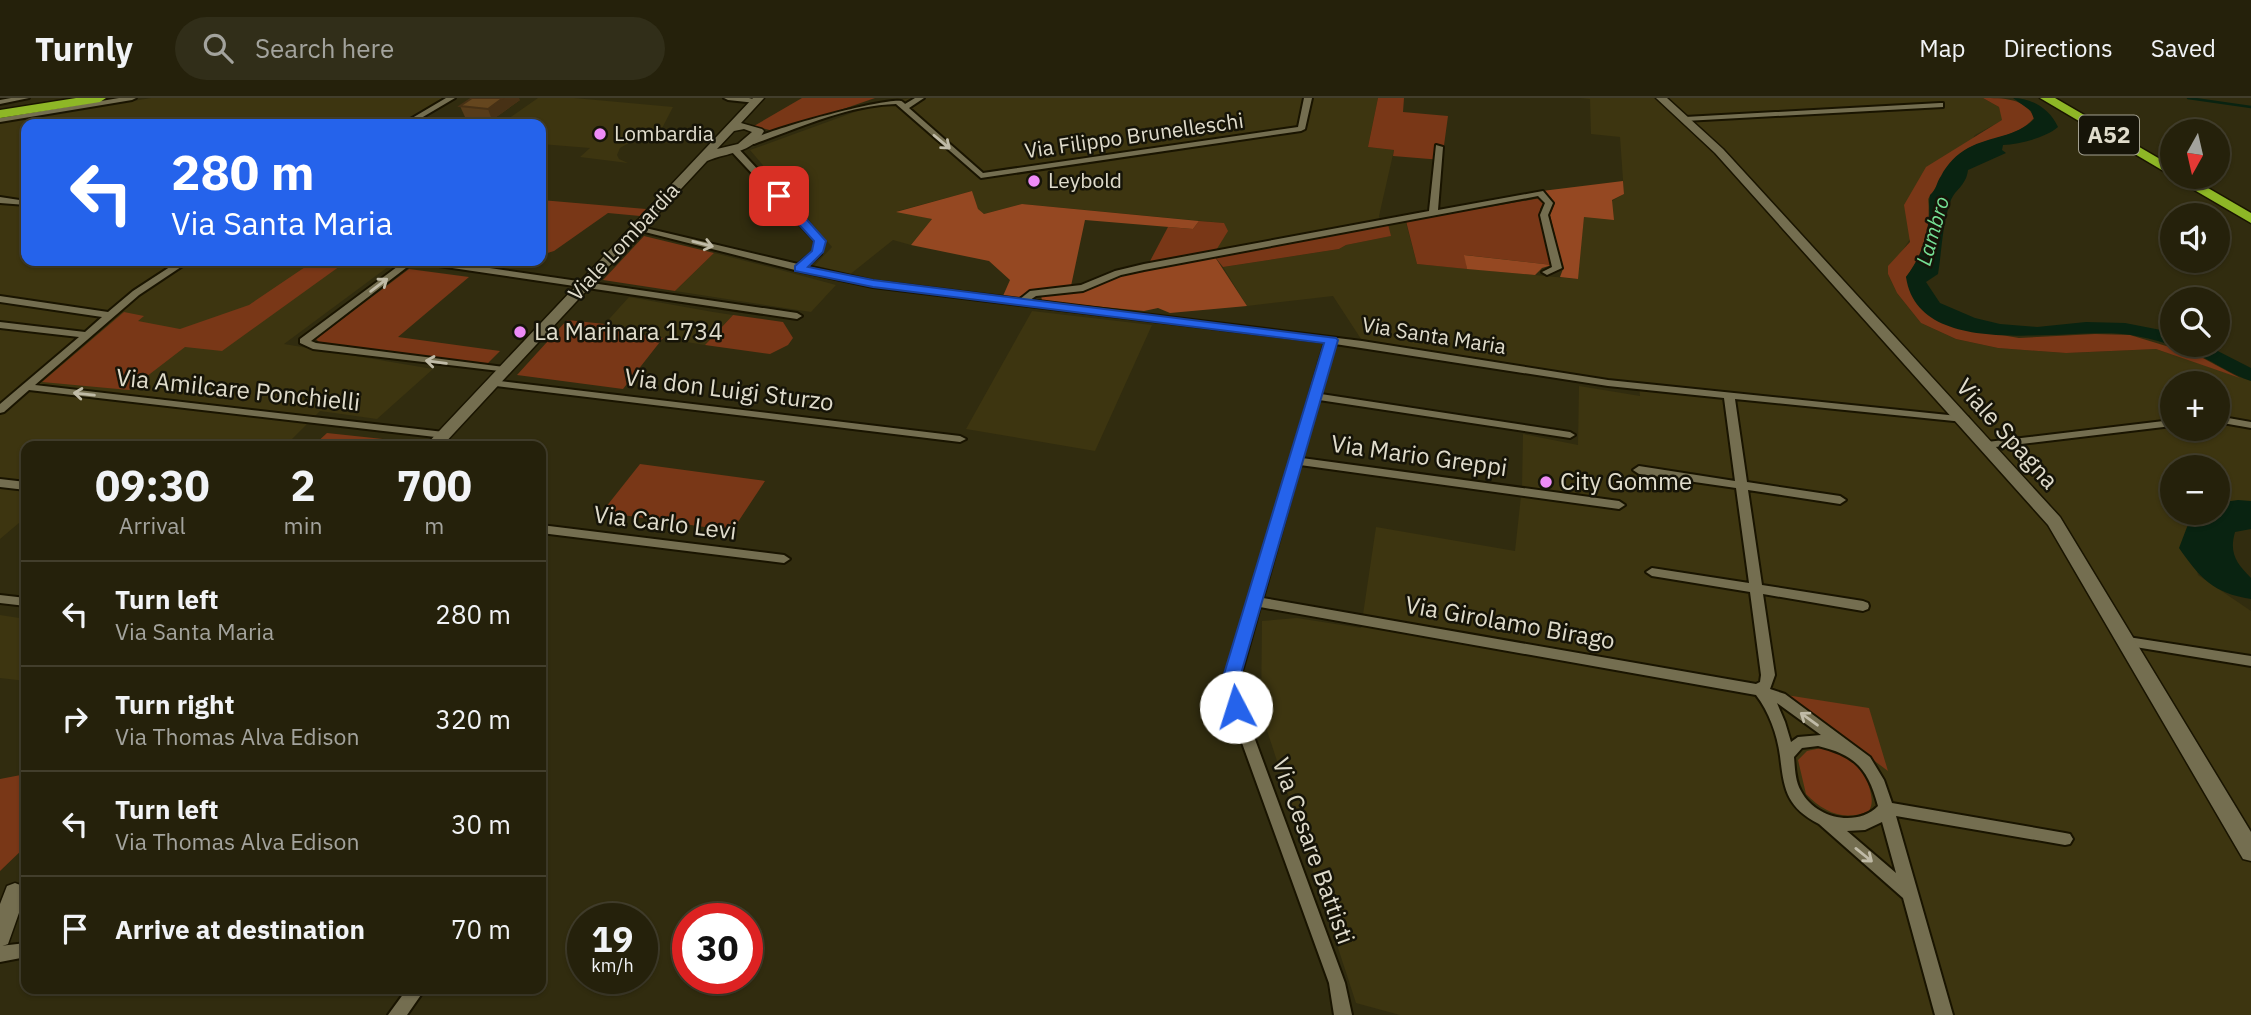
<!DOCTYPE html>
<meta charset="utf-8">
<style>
:root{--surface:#25210b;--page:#312e19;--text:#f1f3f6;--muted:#a3a39d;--line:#423e2c}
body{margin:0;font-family:"IBM Plex Sans",sans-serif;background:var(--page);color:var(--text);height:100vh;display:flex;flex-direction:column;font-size:26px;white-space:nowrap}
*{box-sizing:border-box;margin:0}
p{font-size:23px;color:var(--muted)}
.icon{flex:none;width:38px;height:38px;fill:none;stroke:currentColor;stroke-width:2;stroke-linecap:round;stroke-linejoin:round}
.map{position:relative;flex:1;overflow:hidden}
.sheet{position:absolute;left:21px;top:343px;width:525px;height:553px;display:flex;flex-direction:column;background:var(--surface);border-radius:14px;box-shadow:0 2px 5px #0004,0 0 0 2px var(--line)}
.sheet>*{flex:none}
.hud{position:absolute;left:21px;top:21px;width:525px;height:147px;border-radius:14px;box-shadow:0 2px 5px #0004,0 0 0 2px var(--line);background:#2563eb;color:#fff;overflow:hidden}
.needle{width:46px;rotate:188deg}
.fabs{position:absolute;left:2160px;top:21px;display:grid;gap:14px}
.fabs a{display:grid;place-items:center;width:70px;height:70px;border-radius:50%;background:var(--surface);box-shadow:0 2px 5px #0004,0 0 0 2px var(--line);font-size:35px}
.speed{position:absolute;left:567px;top:805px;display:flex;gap:14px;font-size:35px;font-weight:700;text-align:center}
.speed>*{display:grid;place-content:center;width:91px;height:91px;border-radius:50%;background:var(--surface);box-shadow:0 2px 5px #0004,0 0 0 2px var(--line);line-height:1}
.speed small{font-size:18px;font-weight:400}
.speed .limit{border:10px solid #d22;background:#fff;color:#111}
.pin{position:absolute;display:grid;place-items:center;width:60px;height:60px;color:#fff;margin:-30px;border-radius:14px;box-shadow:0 4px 10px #0006}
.me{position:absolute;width:77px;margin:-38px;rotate:355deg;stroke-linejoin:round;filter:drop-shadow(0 0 5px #0008)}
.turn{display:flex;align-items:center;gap:24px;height:147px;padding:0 35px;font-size:32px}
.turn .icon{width:91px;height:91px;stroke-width:2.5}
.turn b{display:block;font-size:49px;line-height:60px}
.eta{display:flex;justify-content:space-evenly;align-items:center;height:119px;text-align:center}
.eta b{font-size:42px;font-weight:700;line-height:49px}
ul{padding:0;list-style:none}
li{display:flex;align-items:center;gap:21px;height:105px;padding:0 35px;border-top:2px solid var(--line)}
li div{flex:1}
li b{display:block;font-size:26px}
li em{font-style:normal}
header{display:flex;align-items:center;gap:42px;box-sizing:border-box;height:98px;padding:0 35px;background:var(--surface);border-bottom:2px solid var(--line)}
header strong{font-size:33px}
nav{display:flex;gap:38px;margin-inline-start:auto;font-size:24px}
.search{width:490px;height:63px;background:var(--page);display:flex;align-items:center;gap:18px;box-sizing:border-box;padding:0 24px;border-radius:38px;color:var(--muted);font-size:26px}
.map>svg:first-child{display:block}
.built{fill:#3d3510;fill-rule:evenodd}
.green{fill:#793717}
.forest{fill:#954822}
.water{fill:#092311}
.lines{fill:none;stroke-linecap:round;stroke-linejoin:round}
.stream{stroke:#092311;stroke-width:2.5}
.street-casing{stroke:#191400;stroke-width:4}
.secondary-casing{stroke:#191400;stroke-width:3}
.highway-casing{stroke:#191400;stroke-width:3}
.street{fill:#746e50;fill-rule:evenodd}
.secondary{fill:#746e50;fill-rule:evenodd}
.highway{fill:#8eb726;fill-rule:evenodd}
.wall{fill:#573c1a}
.shaded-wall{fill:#473115}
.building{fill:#65461e;stroke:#473115;stroke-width:2}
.oneway{stroke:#c0bba7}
.route{fill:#2563eb;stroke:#184099;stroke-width:2}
.poi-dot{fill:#ee8bf7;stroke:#161408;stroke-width:2.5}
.labels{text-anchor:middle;stroke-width:5;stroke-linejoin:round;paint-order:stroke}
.far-poi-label{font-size:21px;fill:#e0dccc;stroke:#161408;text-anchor:start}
.far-street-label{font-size:21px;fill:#e0dccc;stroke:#161408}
.far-water-label{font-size:21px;font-style:italic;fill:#74df94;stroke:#161408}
.shield{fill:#161408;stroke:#a3a091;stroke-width:2}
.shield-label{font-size:23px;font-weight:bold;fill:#e0dccc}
.poi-label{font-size:24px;fill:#e0dccc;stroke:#161408;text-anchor:start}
.street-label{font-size:24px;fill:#e0dccc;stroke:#161408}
</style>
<header>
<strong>Turnly</strong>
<div class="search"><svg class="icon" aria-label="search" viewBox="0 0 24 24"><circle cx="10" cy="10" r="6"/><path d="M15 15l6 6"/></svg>Search here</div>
<nav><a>Map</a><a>Directions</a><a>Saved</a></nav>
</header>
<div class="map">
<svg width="2251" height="917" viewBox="0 0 2251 917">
<rect width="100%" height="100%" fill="#312c0f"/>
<path class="built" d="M 151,0 L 443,0 L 401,26 L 26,26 L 26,163 L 396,163 L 284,246 L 433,271 L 377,321 L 320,313 L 285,348 L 26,348 L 26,419 L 0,441 L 0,25 Z
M 538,0 L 574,0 L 673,9 L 657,40 L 634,42 L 620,50 L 617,57 L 619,61 L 628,65 L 580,59 L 590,50 L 541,46 L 541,26 L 501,26 Z
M 911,0 L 1378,0 L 1368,49 L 1394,52 L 1379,118 L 1380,122 L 1404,117 L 1417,166 L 1577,181 L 1584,119 L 1624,96 L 1620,39 L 1591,36 L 1590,1 L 1580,0 L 1983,0 L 1999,9 L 2003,22 L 1975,37 L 1888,176 L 1897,195 L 1921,225 L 1956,241 L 1998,250 L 2066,255 L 2156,251 L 2251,283 L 2251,403 L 2217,405 L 2217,369 L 2172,369 L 2172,415 L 2198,415 L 2187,429 L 2198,477 L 2251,513 L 2251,917 L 1400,917 L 1356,905 L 1261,614 L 1262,523 L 1297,520 L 1361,530 L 1376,429 L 1515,453 L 1522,389 L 1523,336 L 1578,347 L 1579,288 L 1640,298 L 1639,287 L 1363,244 L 1333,198 L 1247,208 L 1223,169 L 1339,151 L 1346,147 L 1390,138 L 1388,126 L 1219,159 L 1215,154 L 1223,125 L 1022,106 L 984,116 L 978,112 L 972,93 L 898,113 L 932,121 L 911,147 L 893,142 L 848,178 L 813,169 L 832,149 L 750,52 L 874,7 ZM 2172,285 L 2217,285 L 2217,331 L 2172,331 Z
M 714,155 L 773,170 L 836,187 L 811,214 L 675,193 Z
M 629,199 L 713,214 L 733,217 L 705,247 L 601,230 Z
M 1032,213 L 1152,227 L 1095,353 L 966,331 Z
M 0,517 L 26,521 L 26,583 L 0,580 Z"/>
<path class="green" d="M 802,0 L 875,0 L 777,34 L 754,28 Z
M 1378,0 L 1404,0 L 1403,14 L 1448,18 L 1442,62 L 1393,58 L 1394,52 L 1368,49 Z
M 1983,0 C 2002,0 2027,0 2034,20 C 2018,39 1991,39 1969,50 C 1946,62 1942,83 1928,101 C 1931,130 1924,157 1906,179 L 1932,219 L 1955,229 L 2019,240 L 2095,236 L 2130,237 L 2199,258 L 2240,280 L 2156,251 L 2066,255 L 1998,250 L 1956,241 L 1921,225 L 1897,195 L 1888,176 L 1888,168 L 1910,144 L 1904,107 L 1926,69 L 2002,22 L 1999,9 Z
M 1541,100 L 1544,104 L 1540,111 L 1540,118 L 1552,167 L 1465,157 L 1467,171 L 1417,166 L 1406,123 Z
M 541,102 L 646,111 L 640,118 L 608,115 L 554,153 L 541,157 Z
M 1199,123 L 1224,125 L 1228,133 L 1215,154 L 1149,165 L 1168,129 L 1193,131 Z
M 1388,126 L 1391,138 L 1346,147 L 1339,151 L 1223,169 L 1215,159 Z
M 644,138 L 714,155 L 675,193 L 603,182 Z
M 314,163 L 347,163 L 222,253 L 185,249 L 129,292 L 42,284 L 124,214 L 144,218 L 138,223 L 180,231 L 249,207 Z
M 409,171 L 469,179 L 398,239 L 500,253 L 487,266 L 322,247 L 316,241 Z
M 733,217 L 783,224 L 793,240 L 788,247 L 770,256 L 705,247 Z
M 567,222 L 605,226 L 602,230 L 663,240 L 623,291 L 517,277 Z
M 327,335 L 420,345 L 417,348 L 313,348 Z
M 640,366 L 765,383 L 732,433 L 602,414 Z
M 1786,597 L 1869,610 L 1888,673 Z
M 1821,650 C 1846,655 1864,666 1870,692 C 1872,701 1873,705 1869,713 C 1845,724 1823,714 1806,696 L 1798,662 L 1807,653 Z
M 26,676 L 26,748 L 0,773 L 0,681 Z"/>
<path class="forest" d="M 1623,83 L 1624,96 L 1612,102 L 1614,122 L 1584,119 L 1578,181 L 1560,179 L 1563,171 L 1550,117 L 1555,105 L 1542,93 Z
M 972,93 L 978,111 L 984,116 L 1022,106 L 1199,123 L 1193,131 L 1085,122 L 1071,188 L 1033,192 L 1017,200 L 1003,198 L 1010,182 L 989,163 L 911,147 L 932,121 L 896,114 Z
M 1464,157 L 1552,167 L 1542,170 L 1535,177 L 1467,171 Z
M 1215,159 L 1247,208 L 1170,215 L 1158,210 L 1144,213 L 1042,203 L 1041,197 L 1087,191 L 1127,175 Z"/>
<path class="water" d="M 2013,0 C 2032,0 2050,11 2058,29 C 2045,40 2020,46 2003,47 L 2002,52 L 2006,55 L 1968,72 C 1966,89 1954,91 1950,105 C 1942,128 1942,152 1938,176 L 1926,184 L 1940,205 L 1975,220 L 2000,226 L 2037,229 L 2086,224 L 2125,225 L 2166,233 L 2172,235 L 2172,247 L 2206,247 L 2251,270 L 2251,283 C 2232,277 2216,265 2198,257 C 2177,248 2154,241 2131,237 C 2074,227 1919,267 1906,179 C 1919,162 1927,142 1929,120 C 1930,112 1928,104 1930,97 C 1937,91 1936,85 1941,78 C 1947,66 1957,56 1968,50 C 1990,38 2017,39 2034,21 L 2031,13 Z
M 2238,402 L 2251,403 L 2251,431 L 2235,434 C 2229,455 2236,465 2251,480 L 2251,501 C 2213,495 2200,480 2179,450 L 2187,429 L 2198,415 L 2217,415 L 2217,405 Z"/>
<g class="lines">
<path class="stream" d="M 2188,0 L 2251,9"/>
<defs>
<path id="street" d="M 11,0 L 29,0 L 0,6 L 0,2 Z
M 119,0 L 136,0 L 132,2 L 0,24 L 0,20 Z
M 446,0 L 455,0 L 411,26 L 402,26 Z
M 724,0 L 749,0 L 760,3 L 756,5 L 728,2 Z
M 915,0 L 924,0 L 909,10 L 983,75 L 1298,29 L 1304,0 L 1312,0 L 1305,31 L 1301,33 L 981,80 L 896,6 C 848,7 799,30 754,46 L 747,44 C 765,32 883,0 901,3 C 902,3 904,5 905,6 Z
M 1940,5 L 1943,5 L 1943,9 L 1685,23 L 1681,21 L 1685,19 Z
M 1436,47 L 1443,49 L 1438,112 L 1543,93 L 1553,105 L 1548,117 L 1562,170 L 1547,177 L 1542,174 L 1552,169 L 1540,117 L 1545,105 L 1538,98 L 1144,172 L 1121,177 L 1083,193 L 1036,198 L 1030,202 L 1362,243 L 1608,282 L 1968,319 L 1969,321 L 1968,323 L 1964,324 L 1735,301 L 1747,384 L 1840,398 L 1846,402 L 1840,406 L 1748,392 L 1762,487 L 1863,503 L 1868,505 L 1869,508 L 1868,511 L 1863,513 L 1763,496 L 1775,577 L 1770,591 L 1785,596 L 1870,659 L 1884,682 L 1892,705 L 2065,735 L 2070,736 L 2073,741 L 2070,746 L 2065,747 L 1896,718 L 1953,917 L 1935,917 L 1903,800 L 1819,726 C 1786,709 1784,691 1780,658 C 1777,636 1769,614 1756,597 L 1260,509 L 1238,588 L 1243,609 L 1345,885 L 1352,917 L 1334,917 L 1329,885 L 1229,609 L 1224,588 L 1325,244 L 873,189 L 799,173 L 633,131 L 637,128 L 798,166 L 814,153 L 815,143 L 731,53 L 731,49 L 737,49 L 824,143 L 821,156 L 807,168 L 873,183 L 1020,201 L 1030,193 L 1081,187 L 1115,173 L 1144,166 L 1429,113 ZM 1335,246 L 1608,288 L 1724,300 L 1735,383 L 1639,368 L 1633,372 L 1639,376 L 1736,390 L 1749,485 L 1652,470 L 1646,474 L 1652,478 L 1750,494 L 1761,577 L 1760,584 L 1756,586 L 1263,500 L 1300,367 L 1619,411 L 1625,407 L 1619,403 L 1302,360 L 1319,302 L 1570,340 L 1575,337 L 1570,334 L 1321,296 ZM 1777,605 L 1821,637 L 1798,639 L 1791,644 L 1785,624 ZM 1818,648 C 1856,657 1868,671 1878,708 C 1856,730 1815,720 1801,693 C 1795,683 1795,670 1794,659 L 1802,650 ZM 1882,724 L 1896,775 L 1847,733 L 1865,732 Z
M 0,99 L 26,103 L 26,107 L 0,105 Z
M 179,163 L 190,163 L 139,197 L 35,287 L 444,334 L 449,337 L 444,340 L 29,292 L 4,314 L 0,315 L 0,306 L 79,239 L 0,230 L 0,224 L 85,234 L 102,219 L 0,204 L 0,198 L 108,214 L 133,193 Z
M 405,163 L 415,163 L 311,243 L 316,245 L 504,269 L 509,272 L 508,274 L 313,251 L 300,245 L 300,241 Z
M 420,163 L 442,163 L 797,215 L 802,218 L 797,221 L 425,166 Z
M 492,282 L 960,338 L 966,341 L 960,344 L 488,287 L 487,285 Z
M 2217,318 L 2251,324 L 2251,330 L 2217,324 Z
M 2172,322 L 2172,328 L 1987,350 L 1981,347 L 1987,344 Z
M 0,381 L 26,384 L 26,392 L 0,389 Z
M 541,427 L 784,457 L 790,461 L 784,465 L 541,435 Z
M 0,497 L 26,500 L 26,508 L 0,505 Z
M 2128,539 L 2251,558 L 2251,568 L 2123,547 L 2121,544 L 2123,541 Z
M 26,845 L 26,859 L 0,864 L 0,848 Z
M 407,891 L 425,891 L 407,917 L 388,917 Z"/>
<path id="secondary" d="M 753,0 L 764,0 L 741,25 L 762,31 L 764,33 C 752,56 728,54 707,63 L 442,348 L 425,348 ZM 744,31 L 752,34 L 738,46 L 717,51 L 734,33 Z
M 1656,0 L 1667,0 L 1723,51 L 2060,419 L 2251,734 L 2251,763 L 2243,761 L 2048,427 L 1715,55 Z
M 15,785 L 23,788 L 26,795 L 8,846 L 0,849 L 0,806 L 7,788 Z"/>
<path id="highway" d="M 76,0 L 106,0 L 100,4 L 0,20 L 0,12 Z
M 2040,0 L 2055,0 L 2172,68 L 2172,78 Z
M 2172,79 L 2189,79 L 2251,115 L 2251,125 Z"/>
</defs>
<use href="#street" class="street-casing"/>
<use href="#secondary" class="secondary-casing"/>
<use href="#highway" class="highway-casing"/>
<use href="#street" class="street"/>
<use href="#secondary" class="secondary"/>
<use href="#highway" class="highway"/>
</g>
<path class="wall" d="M 520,2 L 492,22 L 465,19 L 460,8 Z"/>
<path class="shaded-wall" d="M 503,0 L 519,0 L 520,2 L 492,22 L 488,11 Z"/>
<path class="building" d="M 472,0 L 503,0 L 488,11 L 460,8 Z"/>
<defs><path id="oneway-shaft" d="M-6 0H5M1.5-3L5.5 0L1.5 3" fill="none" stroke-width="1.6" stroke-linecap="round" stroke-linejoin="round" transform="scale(1.75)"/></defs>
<g class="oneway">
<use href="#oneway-shaft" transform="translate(942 44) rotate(40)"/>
<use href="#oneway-shaft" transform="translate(703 146) rotate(14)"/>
<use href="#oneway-shaft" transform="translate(379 187) rotate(-37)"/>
<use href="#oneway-shaft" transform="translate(436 264) rotate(-173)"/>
<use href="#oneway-shaft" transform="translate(84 296) rotate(-174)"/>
<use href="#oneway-shaft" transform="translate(1809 621) rotate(-144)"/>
<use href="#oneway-shaft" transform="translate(1864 757) rotate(39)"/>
</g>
<path class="route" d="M 775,95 L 783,95 L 826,143 L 823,154 L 808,169 L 873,182 L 1336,240 L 1338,242 L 1241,576 L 1240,588 L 1245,609 L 1242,614 L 1229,614 C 1223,602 1222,589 1224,576 L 1324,245 L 873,189 L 795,173 L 795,168 L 812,153 L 814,143 L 775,100 Z"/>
<g class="poi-dot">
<circle cx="600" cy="36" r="7"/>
<circle cx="1034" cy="83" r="7"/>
<circle cx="520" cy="234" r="7"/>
<circle cx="1546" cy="384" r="7"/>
</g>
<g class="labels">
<g class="far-poi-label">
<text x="614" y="43">Lombardia</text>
<text x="1048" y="90">Leybold</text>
</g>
<g class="far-street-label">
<text transform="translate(1134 38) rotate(-8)" y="7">Via Filippo Brunelleschi</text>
<text transform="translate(624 144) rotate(-47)" y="7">Viale Lombardia</text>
<text transform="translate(1434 238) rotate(9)" y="7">Via Santa Maria</text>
</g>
<g class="far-water-label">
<text transform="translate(1933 133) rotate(-74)" y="7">Lambro</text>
</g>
<rect class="shield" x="2079" y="17.5" width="60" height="39" rx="5"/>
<g class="shield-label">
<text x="2109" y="45">A52</text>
</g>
<g class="poi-label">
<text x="534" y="242">La Marinara 1734</text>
<text x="1560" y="392">City Gomme</text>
</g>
<g class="street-label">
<text transform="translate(238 292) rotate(6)" y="8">Via Amilcare Ponchielli</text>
<text transform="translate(729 292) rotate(7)" y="8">Via don Luigi Sturzo</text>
<text transform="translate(2007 336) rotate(48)" y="8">Viale Spagna</text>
<text transform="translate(1419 358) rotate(8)" y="8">Via Mario Greppi</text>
<text transform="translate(665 425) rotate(7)" y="8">Via Carlo Levi</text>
<text transform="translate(1510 525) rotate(10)" y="8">Via Girolamo Birago</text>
<text transform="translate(1313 753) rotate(70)" y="8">Via Cesare Battisti</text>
</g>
</g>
</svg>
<div class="fabs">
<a><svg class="needle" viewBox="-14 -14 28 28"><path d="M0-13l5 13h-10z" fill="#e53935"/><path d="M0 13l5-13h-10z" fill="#a3a39d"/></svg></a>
<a><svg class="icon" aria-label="sound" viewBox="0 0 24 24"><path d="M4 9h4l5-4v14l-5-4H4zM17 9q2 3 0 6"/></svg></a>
<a><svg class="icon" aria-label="search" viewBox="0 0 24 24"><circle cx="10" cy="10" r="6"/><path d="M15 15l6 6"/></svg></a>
<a>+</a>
<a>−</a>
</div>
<div class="speed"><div>19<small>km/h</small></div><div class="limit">30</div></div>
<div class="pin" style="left:779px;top:98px;background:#d93025"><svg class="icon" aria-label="arrive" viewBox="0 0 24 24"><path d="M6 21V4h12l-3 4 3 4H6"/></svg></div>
<svg class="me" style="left:1236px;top:609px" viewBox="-20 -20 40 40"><circle r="19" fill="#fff"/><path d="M0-13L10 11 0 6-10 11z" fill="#2563eb"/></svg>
<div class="hud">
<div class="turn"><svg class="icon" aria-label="left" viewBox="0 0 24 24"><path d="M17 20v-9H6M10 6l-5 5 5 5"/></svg><div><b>280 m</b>Via Santa Maria</div></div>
</div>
<section class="sheet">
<div class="eta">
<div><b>09:30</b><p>Arrival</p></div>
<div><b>2</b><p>min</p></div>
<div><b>700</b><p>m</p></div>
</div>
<ul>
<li><svg class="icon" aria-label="left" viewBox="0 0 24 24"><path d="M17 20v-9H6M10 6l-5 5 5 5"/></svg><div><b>Turn left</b><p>Via Santa Maria</p></div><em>280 m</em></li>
<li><svg class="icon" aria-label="right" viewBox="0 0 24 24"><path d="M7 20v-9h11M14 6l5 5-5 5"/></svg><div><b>Turn right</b><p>Via Thomas Alva Edison</p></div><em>320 m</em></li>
<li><svg class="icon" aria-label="left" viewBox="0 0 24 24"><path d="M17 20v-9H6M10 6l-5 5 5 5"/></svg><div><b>Turn left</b><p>Via Thomas Alva Edison</p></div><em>30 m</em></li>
<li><svg class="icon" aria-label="arrive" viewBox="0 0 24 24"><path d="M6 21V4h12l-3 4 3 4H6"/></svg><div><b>Arrive at destination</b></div><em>70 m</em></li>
</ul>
</section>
</div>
